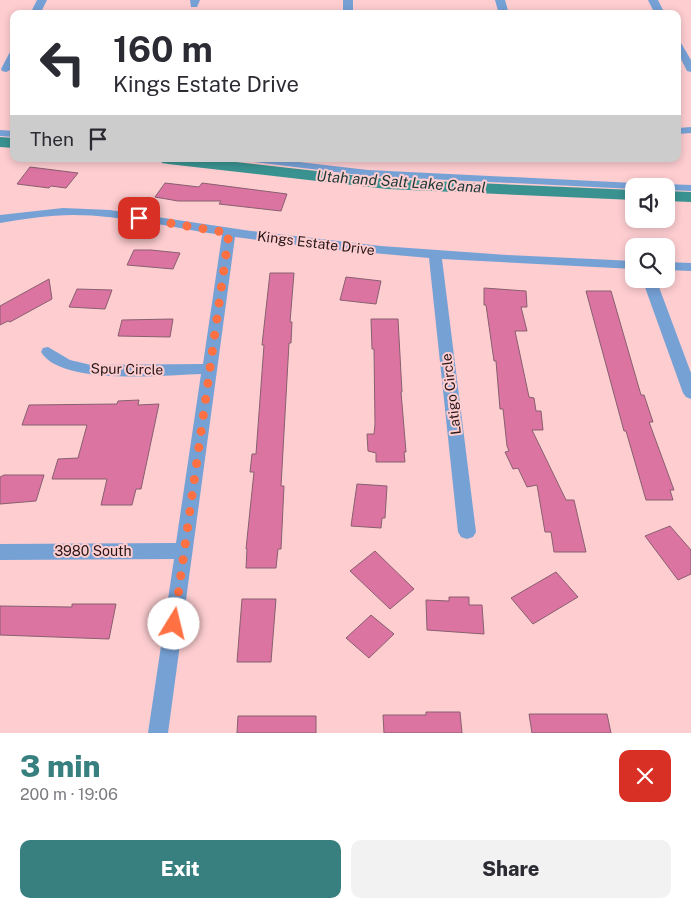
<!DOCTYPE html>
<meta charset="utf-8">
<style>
:root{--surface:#fff;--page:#f2f2f3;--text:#2b2b33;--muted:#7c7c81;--accent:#38807f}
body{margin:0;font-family:"Public Sans",sans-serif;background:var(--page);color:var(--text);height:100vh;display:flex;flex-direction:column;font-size:19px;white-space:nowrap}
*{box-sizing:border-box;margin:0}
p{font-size:16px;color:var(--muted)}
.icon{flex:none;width:28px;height:28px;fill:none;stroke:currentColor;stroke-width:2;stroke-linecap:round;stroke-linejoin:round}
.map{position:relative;height:733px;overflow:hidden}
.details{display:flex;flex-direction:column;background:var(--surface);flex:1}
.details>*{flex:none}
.hud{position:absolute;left:10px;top:10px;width:671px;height:152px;border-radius:10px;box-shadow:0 2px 8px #0003;background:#fff;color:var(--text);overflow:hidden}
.controls{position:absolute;left:625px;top:178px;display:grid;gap:10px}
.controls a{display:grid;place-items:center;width:50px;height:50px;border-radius:10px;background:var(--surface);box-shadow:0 2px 8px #0003;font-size:25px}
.pin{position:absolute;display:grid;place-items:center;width:42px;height:42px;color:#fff;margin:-21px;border-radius:10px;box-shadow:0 2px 8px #0006}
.me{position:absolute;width:55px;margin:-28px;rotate:9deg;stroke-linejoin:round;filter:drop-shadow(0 0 4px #0008)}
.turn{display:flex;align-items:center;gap:18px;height:105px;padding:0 20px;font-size:22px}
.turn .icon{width:65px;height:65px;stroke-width:2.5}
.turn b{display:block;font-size:35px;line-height:42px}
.then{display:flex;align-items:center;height:48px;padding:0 20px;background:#0003;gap:10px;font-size:19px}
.round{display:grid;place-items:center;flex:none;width:52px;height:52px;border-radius:10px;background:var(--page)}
.overview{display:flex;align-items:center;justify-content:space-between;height:85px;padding:0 20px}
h1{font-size:30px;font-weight:800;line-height:38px;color:var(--accent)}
.primary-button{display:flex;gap:10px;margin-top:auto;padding:10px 20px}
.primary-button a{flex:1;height:58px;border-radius:10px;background:var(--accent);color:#fff;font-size:20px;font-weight:800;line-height:58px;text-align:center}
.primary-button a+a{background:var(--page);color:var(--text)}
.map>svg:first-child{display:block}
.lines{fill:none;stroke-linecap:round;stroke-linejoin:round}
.canal{fill:#3a9290;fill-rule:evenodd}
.building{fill:#dc74a2;stroke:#87606f}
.lane{fill:#76a1d5;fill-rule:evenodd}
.street{fill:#76a1d5;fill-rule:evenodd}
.route{stroke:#ff7043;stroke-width:9;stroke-dasharray:0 16.2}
.labels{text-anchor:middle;stroke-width:4;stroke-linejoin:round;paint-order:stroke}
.street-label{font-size:14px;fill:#271617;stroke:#fdcdd0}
.water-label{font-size:15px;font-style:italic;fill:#1b3736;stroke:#fdcdd0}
</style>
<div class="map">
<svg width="691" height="733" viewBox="0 0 691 733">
<rect width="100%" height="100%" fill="#fdcdd0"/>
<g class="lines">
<path class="canal" d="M 0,137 L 14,138 L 14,148 L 0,147 Z
M 160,159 L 209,159 L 387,179 L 634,190 L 634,200 L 387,189 L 168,164 L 162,163 Z
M 666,191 L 691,192 L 691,202 L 666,201 Z"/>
</g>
<path class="building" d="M 30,167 L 78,173 L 66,188 L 51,186 L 49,188 L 17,184 Z
M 165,183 L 199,187 L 202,183 L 287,194 L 281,211 L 219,204 L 221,201 L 178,201 L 155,197 Z
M 134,250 L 151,250 L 180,253 L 173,269 L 127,265 Z
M 270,273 L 294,273 L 290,322 L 292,322 L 291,343 L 289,343 L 281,486 L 284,486 L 281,549 L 278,549 L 276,568 L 246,568 L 247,549 L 246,549 L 254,472 L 250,472 L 252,454 L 256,454 L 264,345 L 262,345 Z
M 346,277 L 381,281 L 376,304 L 340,300 Z
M 49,279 L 52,299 L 10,322 L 8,321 L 0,325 L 0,306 Z
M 484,288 L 526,291 L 527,307 L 521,307 L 527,331 L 515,331 L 529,397 L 534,398 L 536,411 L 541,411 L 543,430 L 532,430 L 566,500 L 574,500 L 586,552 L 554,552 L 551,532 L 545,532 L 537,485 L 527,487 L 518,468 L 513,469 L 505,452 L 509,451 L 507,446 L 503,409 L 500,409 L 496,361 L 494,361 L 486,305 L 484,305 Z
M 77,289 L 112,290 L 105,309 L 69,307 Z
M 586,291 L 611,291 L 641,395 L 644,395 L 653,422 L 649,422 L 674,490 L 670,490 L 673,500 L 646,500 L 626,431 L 624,431 Z
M 173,319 L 170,337 L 118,336 L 122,320 Z
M 371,319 L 398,319 L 402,392 L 401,392 L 406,452 L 404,452 L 405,462 L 376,462 L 376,453 L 368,451 L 367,434 L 374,434 L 375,424 L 374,349 L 372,349 Z
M 139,400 L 138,405 L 159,404 L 141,489 L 136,489 L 132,505 L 101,505 L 107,479 L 52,479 L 58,459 L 78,458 L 87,425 L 22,425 L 29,405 L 117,404 L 118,401 Z
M 4,475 L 44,475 L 36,501 L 0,504 L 0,477 Z
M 357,484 L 387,486 L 385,518 L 382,518 L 381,528 L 351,526 Z
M 670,526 L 691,550 L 691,574 L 678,580 L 645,536 Z
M 375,551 L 414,589 L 390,609 L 350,571 Z
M 556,572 L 578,597 L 533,624 L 511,598 Z
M 449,597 L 469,597 L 469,605 L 482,605 L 484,634 L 427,630 L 426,600 L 449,601 Z
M 242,599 L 276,599 L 271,662 L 237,662 Z
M 72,604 L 116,604 L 109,639 L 0,635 L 0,606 L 72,607 Z
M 371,615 L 394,634 L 369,658 L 346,638 Z
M 426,712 L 460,712 L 462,733 L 384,733 L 383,715 L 426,715 Z
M 529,714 L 607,714 L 611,733 L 532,733 Z
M 238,716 L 316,716 L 316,733 L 237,733 Z"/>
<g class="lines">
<path class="lane" d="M 0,130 L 14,131 L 14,137 L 0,136 Z
M 250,159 L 273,159 L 368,170 L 634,183 L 639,186 L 634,186 L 634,189 L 368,176 L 254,162 Z
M 666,184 L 691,185 L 691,191 L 666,190 L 666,186 L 662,186 Z"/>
<path class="street" d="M 37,0 L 47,0 L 40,14 L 30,14 Z
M 190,0 L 200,0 L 197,7 L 191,7 Z
M 343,0 L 353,0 L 353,14 L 343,14 Z
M 495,0 L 505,0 L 509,14 L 499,14 Z
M 648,0 L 658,0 L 665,14 L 655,14 Z
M 678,42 L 681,43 L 691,60 L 691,72 L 687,71 L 678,53 Z
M 14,51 C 14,59 15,70 6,72 L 2,71 L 1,69 L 10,52 Z
M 691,127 L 691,133 L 678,134 L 678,128 Z
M 63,208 L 110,210 L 251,231 L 381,246 L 507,255 L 634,261 L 634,269 L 442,259 L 476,532 L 473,537 L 467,539 L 461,537 L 458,532 L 429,258 L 339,250 L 235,237 L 168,733 L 148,733 L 174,559 L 0,560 L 0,544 L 176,543 L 201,374 C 165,375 61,386 41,352 L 43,348 L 48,347 L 70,360 L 91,365 L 203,364 L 222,235 C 173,228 123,215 73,215 C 49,215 24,219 0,223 L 0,215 Z
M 666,262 L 691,263 L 691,271 L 666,270 Z
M 642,279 L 656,279 L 691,373 L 691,399 L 686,397 L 683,393 Z"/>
</g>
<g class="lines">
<path class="route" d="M 139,218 L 229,233 L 174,624"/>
</g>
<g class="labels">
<g class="street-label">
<text transform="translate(316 243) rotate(7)" y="5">Kings Estate Drive</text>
<text transform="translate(127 369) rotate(1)" y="5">Spur Circle</text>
<text transform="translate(451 394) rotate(-97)" y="5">Latigo Circle</text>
<text x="93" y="556">3980 South</text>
</g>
<g class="water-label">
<text transform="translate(401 182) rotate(4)" y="5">Utah and Salt Lake Canal</text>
</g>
</g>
</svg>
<div class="controls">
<a><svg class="icon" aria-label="sound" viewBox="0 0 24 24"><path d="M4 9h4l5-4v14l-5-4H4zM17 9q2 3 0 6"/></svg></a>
<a><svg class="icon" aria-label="search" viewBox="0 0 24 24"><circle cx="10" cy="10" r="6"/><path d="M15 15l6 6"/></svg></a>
</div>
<div class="pin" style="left:139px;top:218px;background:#d93025"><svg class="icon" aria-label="arrive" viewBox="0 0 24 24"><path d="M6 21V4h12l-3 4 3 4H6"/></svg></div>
<svg class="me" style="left:174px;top:624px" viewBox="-20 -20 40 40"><circle r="19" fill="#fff"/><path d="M0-13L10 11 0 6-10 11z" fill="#ff7043"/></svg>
<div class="hud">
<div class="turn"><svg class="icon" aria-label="left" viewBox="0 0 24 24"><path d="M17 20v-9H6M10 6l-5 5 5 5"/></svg><div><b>160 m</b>Kings Estate Drive</div></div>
<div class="then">Then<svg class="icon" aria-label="arrive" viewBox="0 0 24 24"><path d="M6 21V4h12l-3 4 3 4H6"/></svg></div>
</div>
</div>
<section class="details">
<div class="overview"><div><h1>3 min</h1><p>200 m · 19:06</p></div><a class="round" style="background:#d93025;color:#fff"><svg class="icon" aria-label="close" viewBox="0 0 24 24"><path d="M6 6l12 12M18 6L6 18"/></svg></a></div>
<div class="primary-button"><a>Exit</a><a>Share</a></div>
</section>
